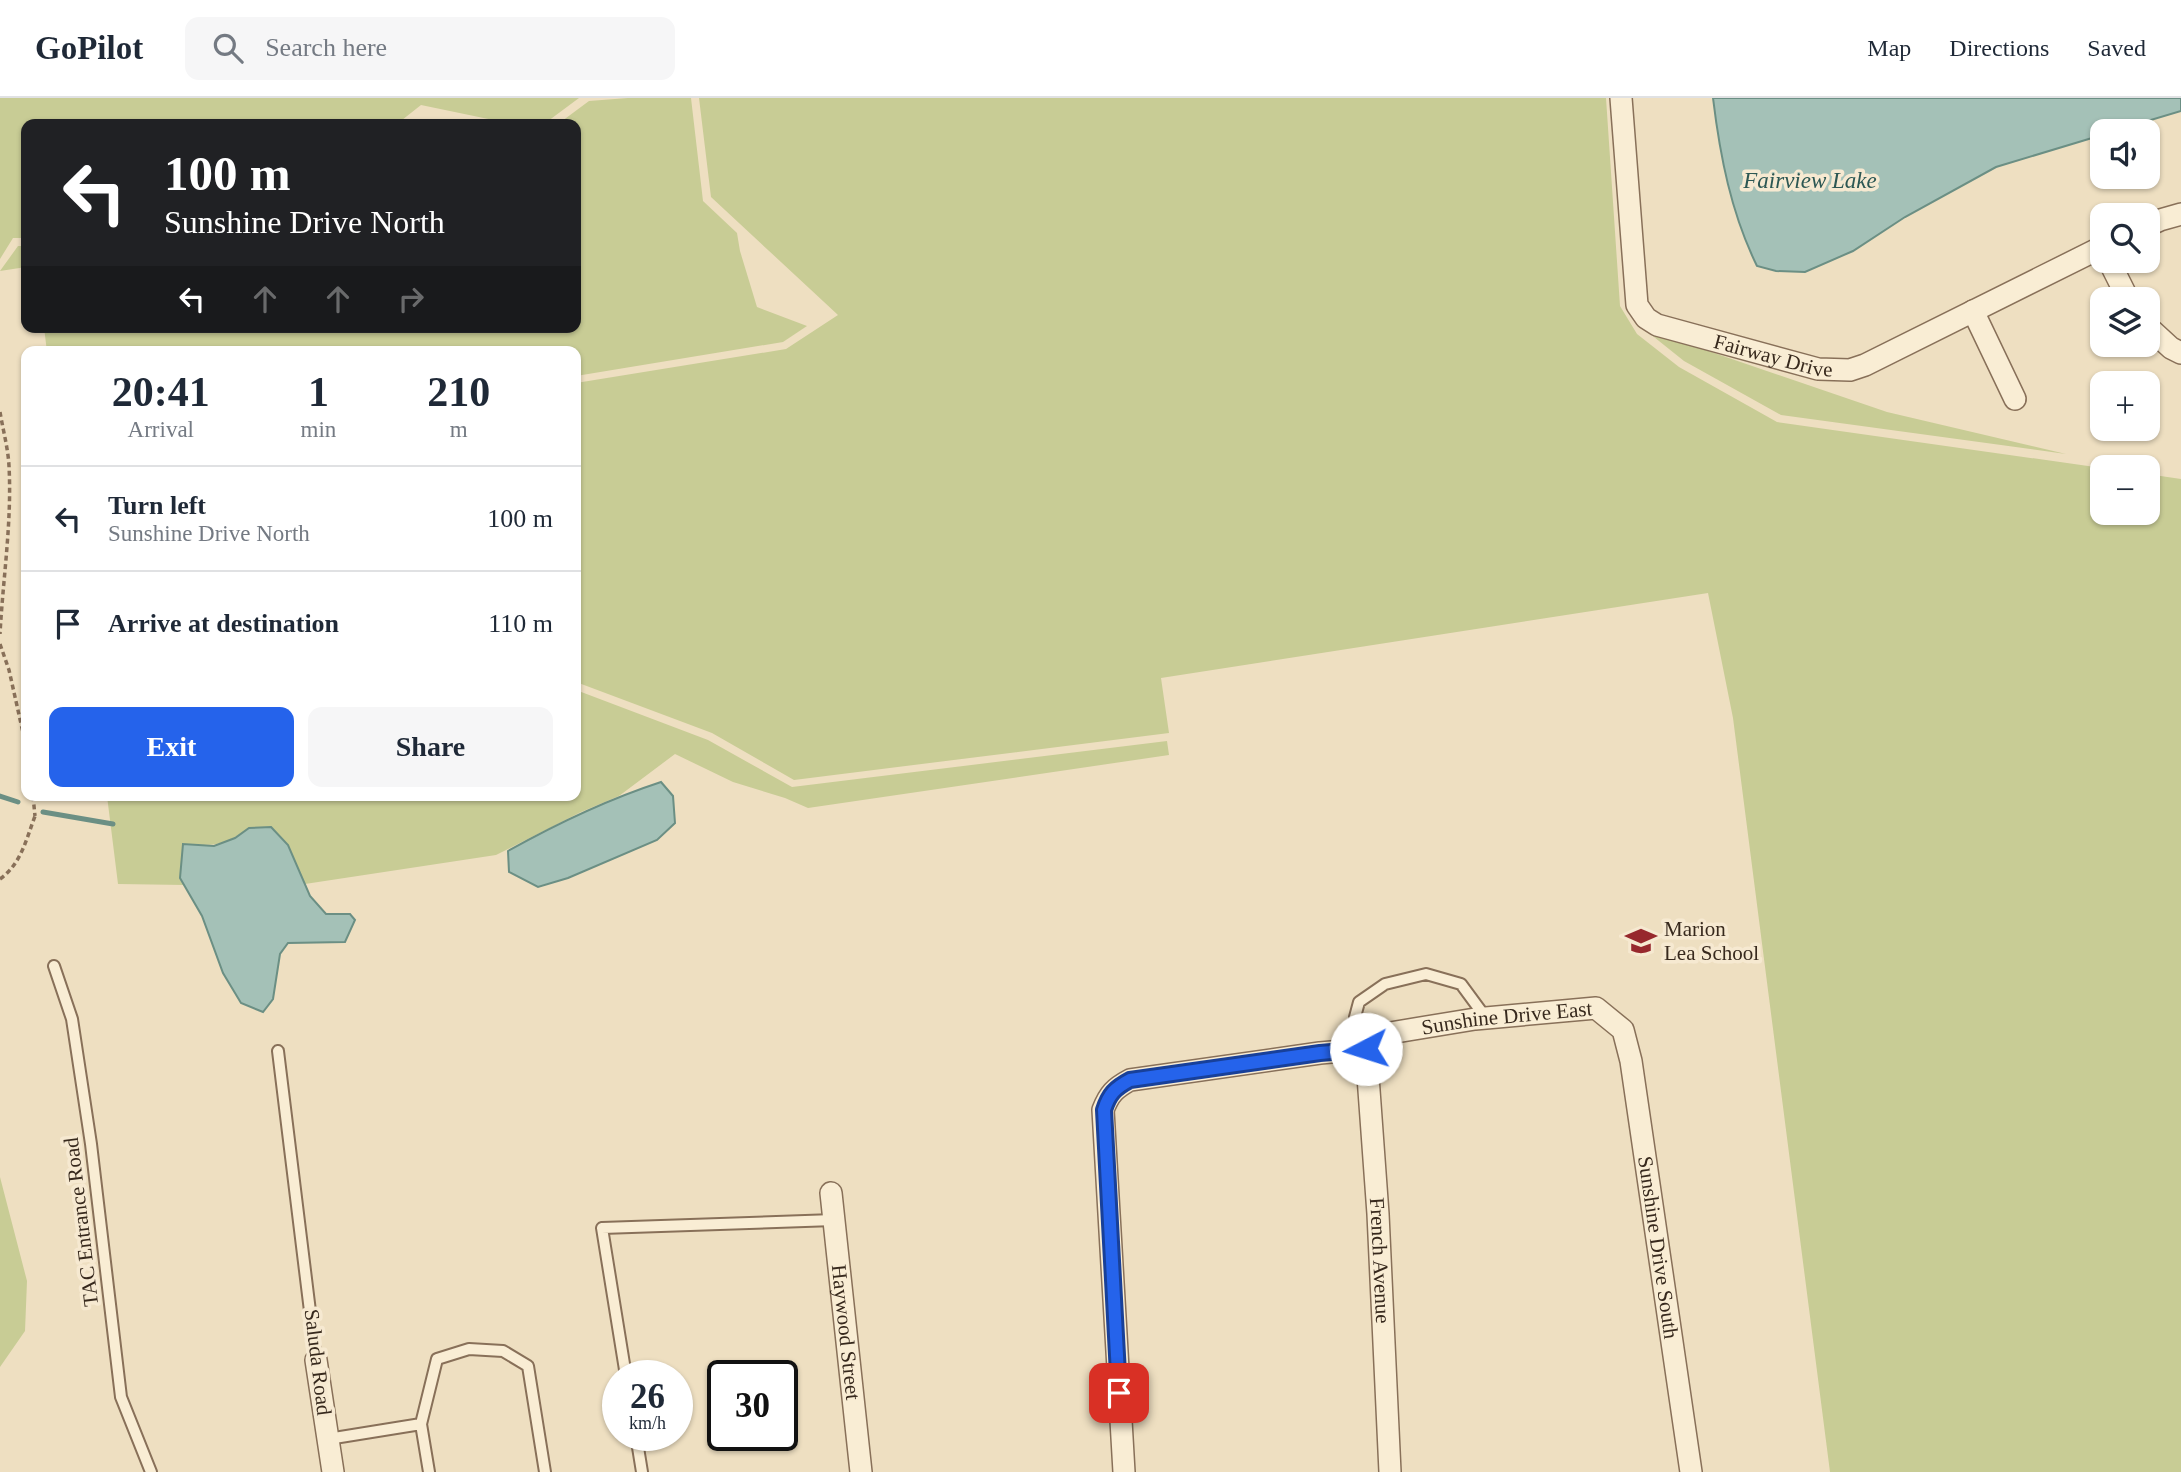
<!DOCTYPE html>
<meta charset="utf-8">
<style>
:root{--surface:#fff;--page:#f6f6f7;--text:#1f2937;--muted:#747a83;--line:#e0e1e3;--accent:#2563eb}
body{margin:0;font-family:Georgia,serif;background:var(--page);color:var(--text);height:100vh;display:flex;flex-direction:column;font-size:26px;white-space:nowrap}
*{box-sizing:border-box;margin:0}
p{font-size:23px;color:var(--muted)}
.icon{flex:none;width:38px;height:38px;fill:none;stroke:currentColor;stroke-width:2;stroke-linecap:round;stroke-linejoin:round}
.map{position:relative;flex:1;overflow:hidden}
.side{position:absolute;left:21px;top:248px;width:560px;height:455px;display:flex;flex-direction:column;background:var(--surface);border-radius:14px;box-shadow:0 2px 5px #0004}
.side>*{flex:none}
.top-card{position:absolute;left:21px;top:21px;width:560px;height:214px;border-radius:14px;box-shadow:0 2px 5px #0004;background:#202124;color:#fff;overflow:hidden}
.tools{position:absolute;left:2090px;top:21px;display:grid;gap:14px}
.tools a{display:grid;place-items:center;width:70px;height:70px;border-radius:14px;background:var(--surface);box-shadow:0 2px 5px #0004;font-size:35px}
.speed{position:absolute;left:602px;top:1262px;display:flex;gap:14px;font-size:35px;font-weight:700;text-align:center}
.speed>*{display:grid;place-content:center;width:91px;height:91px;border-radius:50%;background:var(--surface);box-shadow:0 2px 5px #0004;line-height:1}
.speed small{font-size:18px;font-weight:400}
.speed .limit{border:4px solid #111;border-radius:10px;background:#fff;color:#111}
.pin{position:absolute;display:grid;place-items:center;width:60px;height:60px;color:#fff;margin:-30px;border-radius:14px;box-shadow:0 4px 10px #0006}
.me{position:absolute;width:77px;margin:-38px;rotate:265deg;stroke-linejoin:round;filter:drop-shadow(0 0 5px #0008)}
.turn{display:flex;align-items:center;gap:24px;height:147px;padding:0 28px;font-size:32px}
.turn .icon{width:91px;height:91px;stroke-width:2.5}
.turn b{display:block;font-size:49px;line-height:60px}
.lanes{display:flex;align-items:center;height:66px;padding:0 28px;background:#0003;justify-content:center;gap:35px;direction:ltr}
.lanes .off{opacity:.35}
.eta{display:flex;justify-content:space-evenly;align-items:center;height:119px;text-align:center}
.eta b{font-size:42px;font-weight:600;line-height:49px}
.action{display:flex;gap:14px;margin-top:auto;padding:14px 28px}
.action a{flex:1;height:80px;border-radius:14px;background:var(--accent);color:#fff;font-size:28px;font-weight:600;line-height:80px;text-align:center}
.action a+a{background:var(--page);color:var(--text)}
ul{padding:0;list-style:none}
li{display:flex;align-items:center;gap:21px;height:105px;padding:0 28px;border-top:2px solid var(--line)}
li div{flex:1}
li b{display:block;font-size:26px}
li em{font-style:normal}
header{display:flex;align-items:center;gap:42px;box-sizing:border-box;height:98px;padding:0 35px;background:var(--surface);border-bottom:2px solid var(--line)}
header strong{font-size:33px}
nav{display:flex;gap:38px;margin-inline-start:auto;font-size:24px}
.search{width:490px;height:63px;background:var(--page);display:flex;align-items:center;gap:18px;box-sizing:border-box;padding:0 24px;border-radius:14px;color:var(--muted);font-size:26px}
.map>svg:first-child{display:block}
.green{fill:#c8cc95}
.water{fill:#a4c1b7;stroke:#6b8f84;stroke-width:2}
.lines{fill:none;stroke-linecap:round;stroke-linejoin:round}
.stream{stroke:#6b8f84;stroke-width:5}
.lane-casing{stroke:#887059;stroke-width:14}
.street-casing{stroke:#887059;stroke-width:24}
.path{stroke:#887059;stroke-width:3.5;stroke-dasharray:5 3.5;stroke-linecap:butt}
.lane{stroke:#f9edd4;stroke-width:10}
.street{stroke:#f9edd4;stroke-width:21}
.route-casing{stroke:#184099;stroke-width:18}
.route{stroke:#2563eb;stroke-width:12}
.labels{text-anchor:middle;stroke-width:7;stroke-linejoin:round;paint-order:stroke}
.street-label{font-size:21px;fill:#37291d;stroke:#f6e9d1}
.poi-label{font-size:21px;fill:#37291d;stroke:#f6e9d1;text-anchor:start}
.water-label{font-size:23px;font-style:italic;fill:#2c5753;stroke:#f6e9d1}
</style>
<header>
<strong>GoPilot</strong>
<div class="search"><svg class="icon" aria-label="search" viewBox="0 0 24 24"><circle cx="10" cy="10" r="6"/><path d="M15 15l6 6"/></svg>Search here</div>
<nav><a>Map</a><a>Directions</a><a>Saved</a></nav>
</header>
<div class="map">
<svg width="2181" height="1374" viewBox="0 0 2181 1374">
<rect width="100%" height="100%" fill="#eedfc1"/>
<path class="green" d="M 0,0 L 579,0 L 544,26 L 512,26 L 421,7 L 397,26 L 26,26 L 26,140 L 13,140 L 0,161 Z
M 628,0 L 691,0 L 703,103 L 737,135 L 740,153 L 757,209 L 807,228 L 783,244 L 576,278 L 576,254 L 47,254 L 44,229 L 576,229 L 576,26 L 558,26 L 589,3 Z
M 699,0 L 1606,0 L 1620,208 L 1637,236 L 1679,269 L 1777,324 L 2102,370 L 2102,415 L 2147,415 L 2147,376 L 2181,381 L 2181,1374 L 1830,1374 L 1733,620 L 1708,495 L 1161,580 L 1169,635 L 794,682 L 712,635 L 576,584 L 576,285 L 786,251 L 838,217 L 711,99 Z
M 18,148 L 26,148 L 26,169 L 0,173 Z
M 1644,231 L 1887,314 L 2066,356 L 1781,317 L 1684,263 Z
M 576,592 L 708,642 L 792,689 L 1167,643 L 1169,657 L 808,710 L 785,700 L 733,684 L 675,656 L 619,698 L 581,714 L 496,757 L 305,786 L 288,747 L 249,730 C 224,748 214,748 184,746 L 180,779 L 185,787 L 118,786 L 107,698 L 576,698 Z
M 0,1079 L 27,1183 L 25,1233 L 0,1269 Z"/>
<path class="water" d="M 1713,0 L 2181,0 L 2181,13 L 2114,33 L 2102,33 L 2102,37 L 1996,69 L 1905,119 L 1853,153 L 1805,174 L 1776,173 L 1757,168 C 1731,115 1720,58 1713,0 Z
M 661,684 L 673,698 L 675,725 L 657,742 L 568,780 L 538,789 L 509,774 L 508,753 C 558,725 606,702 661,684 Z
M 271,729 L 288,747 L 310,798 L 326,816 L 350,816 L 355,822 L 345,844 L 288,845 L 280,856 L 273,901 L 263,914 L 241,905 L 223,875 L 202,818 L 180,780 L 183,746 L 214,748 L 235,740 L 249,730 Z"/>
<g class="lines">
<path class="stream" d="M 0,698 L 18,704
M 43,714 L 113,726"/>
<defs>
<path id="lane" d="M 54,868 L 72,921 L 91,1046 L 121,1299 L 151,1374
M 1366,951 L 1355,919 L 1359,904 L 1385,886 L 1426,876 L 1461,886 L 1486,920
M 278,953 L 316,1262
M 626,1278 L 602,1130 L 834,1122
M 421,1326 L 437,1261 L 469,1251 L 503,1253 L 528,1268 L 545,1374
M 636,1337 L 642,1374
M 328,1341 L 421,1326 L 429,1374"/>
<g id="street">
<path id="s1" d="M 1621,0 L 1637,207 L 1646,220 L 1657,227 L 1818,271 L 1850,272 L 1865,267 L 2102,149"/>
<path d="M 2147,128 L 2160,122 L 2181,116"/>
<path d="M 2109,163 L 2128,201"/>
<path d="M 1973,213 L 2015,301"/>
<path d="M 2147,228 L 2171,250 L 2181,255"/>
<path id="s2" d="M 1366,951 L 1378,1116 L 1390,1374"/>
<path id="s3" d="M 831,1095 L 861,1374"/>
<path d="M 316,1262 L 333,1374"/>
<path id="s4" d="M 1124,1374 L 1103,1012 C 1109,996 1115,990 1130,982 L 1320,955 L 1366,951 L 1390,935 L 1475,921 L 1596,910 L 1623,932 L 1631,963 L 1691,1374"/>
</g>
</defs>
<use href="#lane" class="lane-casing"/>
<use href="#street" class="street-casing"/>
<path class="path" d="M 0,314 C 3,332 8,350 9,368 C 12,424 3,480 0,536
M 0,546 L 9,572 L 26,648
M 33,698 L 35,718
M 0,781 C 21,766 26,742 35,718"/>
<use href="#lane" class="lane"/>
<use href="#street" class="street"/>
</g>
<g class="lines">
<defs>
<path id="route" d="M 1119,1295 L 1104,1012 C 1109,996 1115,990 1130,982 L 1320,955 L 1366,951"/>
</defs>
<use href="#route" class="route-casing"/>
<use href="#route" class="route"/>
</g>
<defs>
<symbol id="school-bare" viewBox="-9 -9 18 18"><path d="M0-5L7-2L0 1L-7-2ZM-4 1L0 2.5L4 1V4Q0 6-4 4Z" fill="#97282d" stroke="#f6e9d1" stroke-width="2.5" paint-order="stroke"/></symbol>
</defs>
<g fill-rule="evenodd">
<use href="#school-bare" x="1619" y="821" width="44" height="44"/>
</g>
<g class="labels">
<g class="street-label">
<text dy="7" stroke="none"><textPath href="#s1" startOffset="357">Fairway Drive</textPath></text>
<text dy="7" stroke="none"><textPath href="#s4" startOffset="789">Sunshine Drive East</textPath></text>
<text transform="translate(81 1124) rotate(-97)" y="7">TAC Entrance Road</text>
<text dy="7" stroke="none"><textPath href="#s4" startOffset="1134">Sunshine Drive South</textPath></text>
<text dy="7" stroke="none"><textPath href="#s2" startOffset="212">French Avenue</textPath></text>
<text dy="7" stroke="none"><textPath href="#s3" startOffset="140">Haywood Street</textPath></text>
<text transform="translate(318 1264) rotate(83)" y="7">Saluda Road</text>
</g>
<g class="poi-label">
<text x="1664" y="838">Marion<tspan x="1664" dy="24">Lea School</tspan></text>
</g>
<g class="water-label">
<text x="1810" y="90">Fairview Lake</text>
</g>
</g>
</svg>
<div class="tools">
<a><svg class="icon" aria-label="sound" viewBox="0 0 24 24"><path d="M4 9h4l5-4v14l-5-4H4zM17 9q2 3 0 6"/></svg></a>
<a><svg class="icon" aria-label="search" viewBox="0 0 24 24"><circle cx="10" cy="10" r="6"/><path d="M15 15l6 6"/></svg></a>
<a><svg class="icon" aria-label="layers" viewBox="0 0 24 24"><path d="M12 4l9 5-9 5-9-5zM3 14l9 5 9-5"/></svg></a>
<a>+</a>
<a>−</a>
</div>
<div class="speed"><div>26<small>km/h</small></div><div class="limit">30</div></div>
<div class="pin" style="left:1119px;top:1295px;background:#d93025"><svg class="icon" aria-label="arrive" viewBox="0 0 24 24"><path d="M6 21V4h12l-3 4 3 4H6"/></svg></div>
<svg class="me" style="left:1366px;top:951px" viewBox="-20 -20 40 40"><circle r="19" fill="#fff"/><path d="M0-13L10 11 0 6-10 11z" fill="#2563eb"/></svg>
<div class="top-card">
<div class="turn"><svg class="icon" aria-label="left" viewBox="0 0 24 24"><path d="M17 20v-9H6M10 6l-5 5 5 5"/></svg><div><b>100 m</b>Sunshine Drive North</div></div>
<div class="lanes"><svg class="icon" aria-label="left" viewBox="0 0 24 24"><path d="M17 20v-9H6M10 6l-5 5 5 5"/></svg><svg class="icon off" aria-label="ahead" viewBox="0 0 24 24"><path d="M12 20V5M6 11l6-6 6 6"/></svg><svg class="icon off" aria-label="ahead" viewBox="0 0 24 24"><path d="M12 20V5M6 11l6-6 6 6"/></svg><svg class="icon off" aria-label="right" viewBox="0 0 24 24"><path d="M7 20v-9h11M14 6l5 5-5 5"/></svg></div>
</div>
<section class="side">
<div class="eta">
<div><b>20:41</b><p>Arrival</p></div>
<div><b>1</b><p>min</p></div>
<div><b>210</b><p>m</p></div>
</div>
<ul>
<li><svg class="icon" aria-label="left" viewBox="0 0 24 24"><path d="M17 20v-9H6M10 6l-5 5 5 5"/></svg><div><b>Turn left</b><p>Sunshine Drive North</p></div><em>100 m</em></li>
<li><svg class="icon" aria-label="arrive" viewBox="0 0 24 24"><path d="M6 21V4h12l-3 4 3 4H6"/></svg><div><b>Arrive at destination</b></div><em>110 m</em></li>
</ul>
<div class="action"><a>Exit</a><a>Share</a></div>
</section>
</div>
